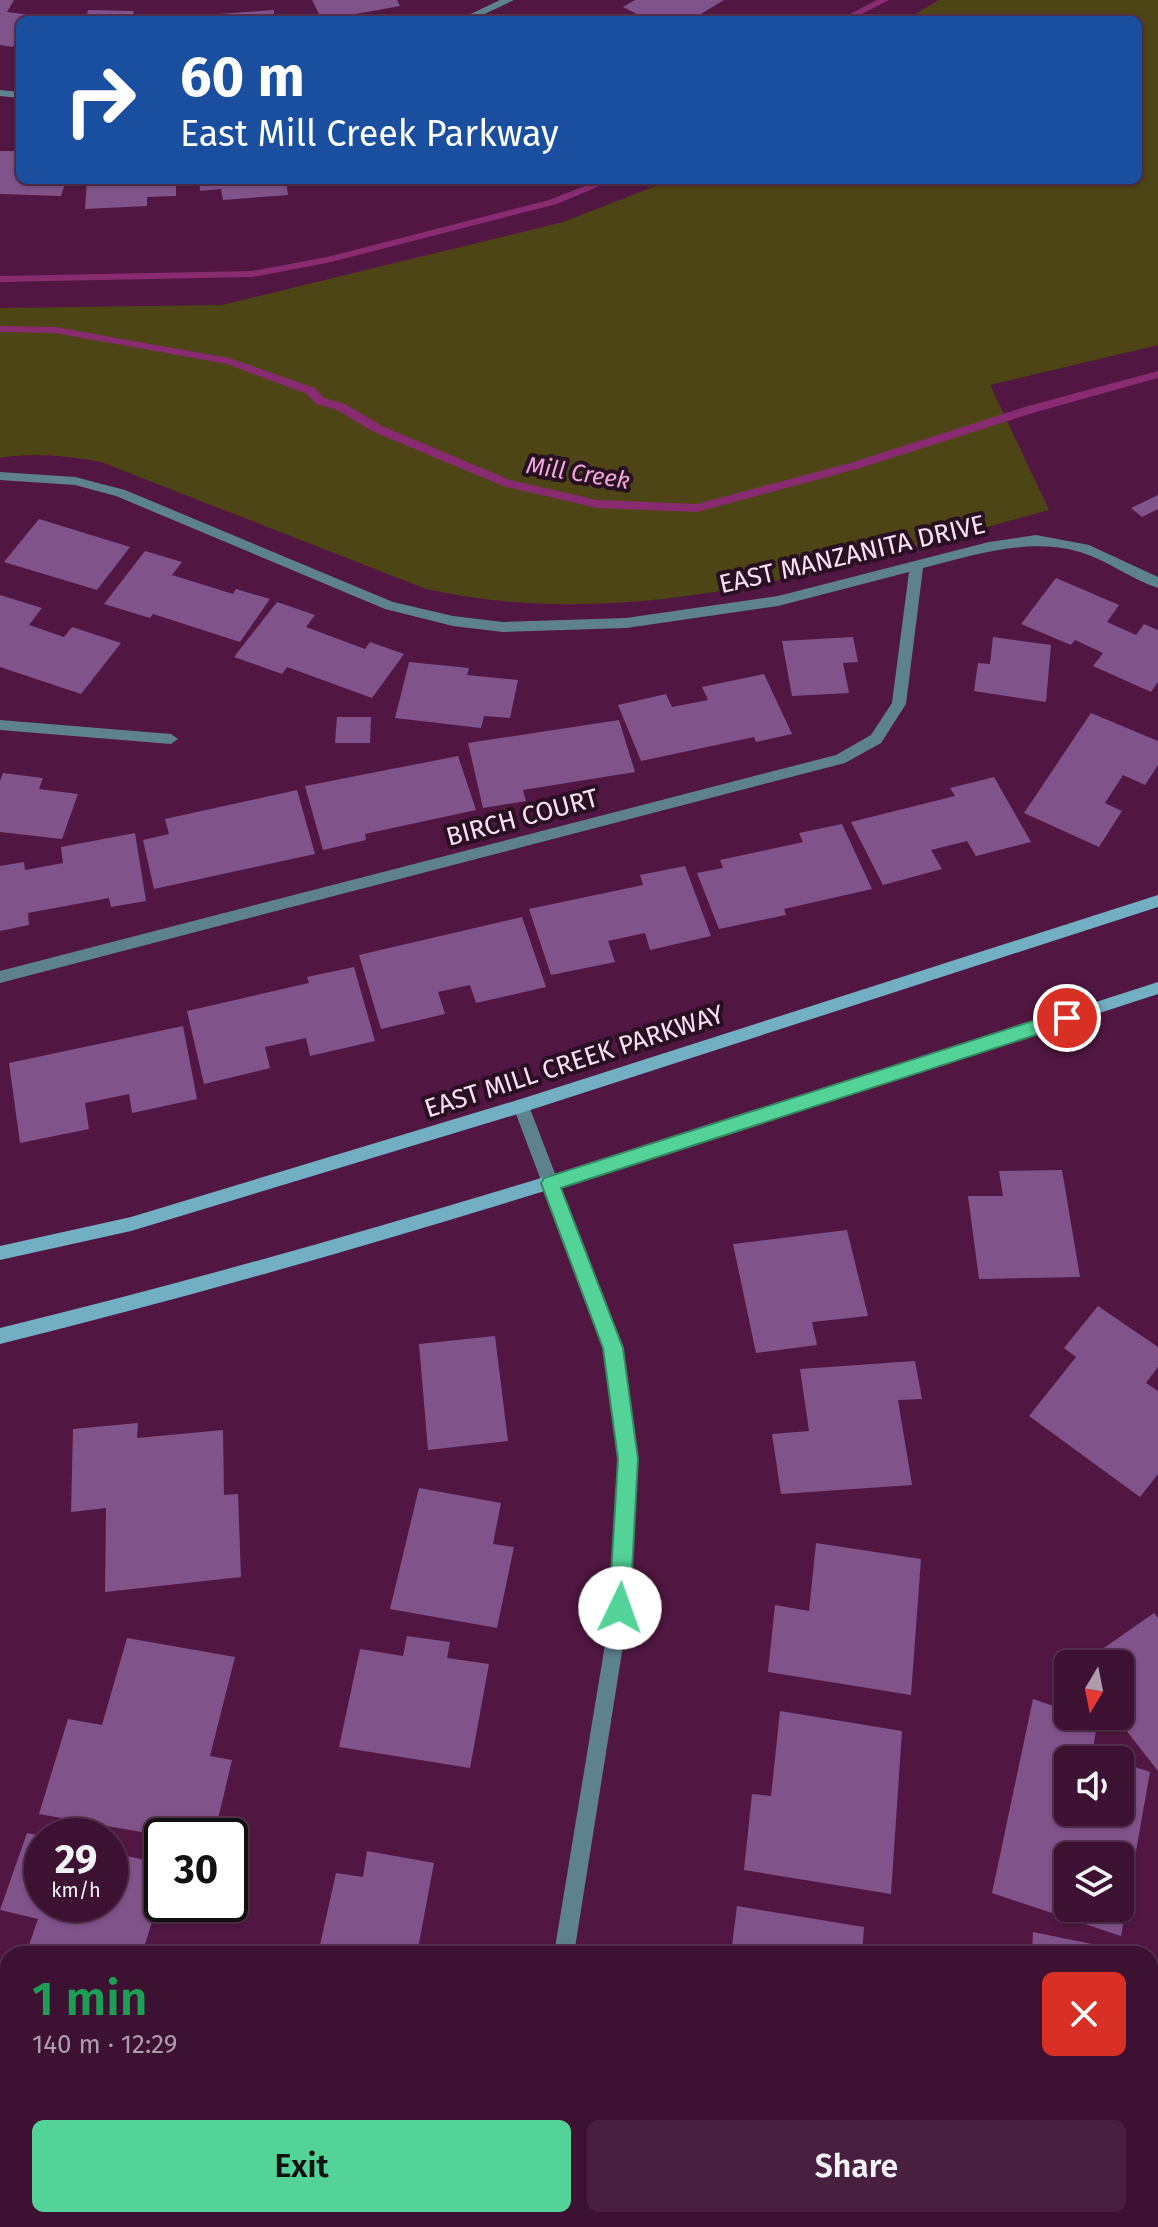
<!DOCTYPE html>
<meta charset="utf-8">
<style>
:root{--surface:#3d1132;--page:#481f3e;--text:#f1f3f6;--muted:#ad9dac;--line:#56314d;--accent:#53d397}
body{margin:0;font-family:"Fira Sans",sans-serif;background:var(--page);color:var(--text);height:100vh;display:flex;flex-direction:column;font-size:30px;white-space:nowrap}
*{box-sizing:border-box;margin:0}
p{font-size:26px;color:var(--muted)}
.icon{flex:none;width:44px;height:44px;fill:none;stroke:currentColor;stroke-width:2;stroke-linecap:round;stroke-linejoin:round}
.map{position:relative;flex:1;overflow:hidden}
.drawer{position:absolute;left:0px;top:1946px;width:1158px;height:282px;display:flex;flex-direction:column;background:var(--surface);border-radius:24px 24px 0 0;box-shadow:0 2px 6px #0004,0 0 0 2px var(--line)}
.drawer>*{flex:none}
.guide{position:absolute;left:16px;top:16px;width:1126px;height:168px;border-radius:12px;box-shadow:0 2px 6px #0004,0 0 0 2px var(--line);background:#1a4fa0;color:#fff;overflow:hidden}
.needle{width:52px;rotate:190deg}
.fabs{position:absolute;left:1054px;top:1650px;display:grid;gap:16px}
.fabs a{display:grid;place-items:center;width:80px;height:80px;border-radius:12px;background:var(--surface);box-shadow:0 2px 6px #0004,0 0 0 2px var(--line);font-size:40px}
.speed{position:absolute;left:24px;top:1818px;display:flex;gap:16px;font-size:40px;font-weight:700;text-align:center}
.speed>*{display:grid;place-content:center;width:104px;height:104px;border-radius:50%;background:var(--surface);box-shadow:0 2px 6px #0004,0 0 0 2px var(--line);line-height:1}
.speed small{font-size:20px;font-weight:400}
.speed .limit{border:4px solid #111;border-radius:12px;background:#fff;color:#111}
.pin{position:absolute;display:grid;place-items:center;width:68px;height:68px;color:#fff;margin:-34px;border:4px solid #fff;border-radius:50%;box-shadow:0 2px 8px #0007}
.me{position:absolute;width:88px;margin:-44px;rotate:3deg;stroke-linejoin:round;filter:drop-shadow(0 0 6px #0008)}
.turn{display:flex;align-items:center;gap:28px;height:168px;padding:0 32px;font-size:36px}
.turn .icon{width:104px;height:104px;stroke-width:2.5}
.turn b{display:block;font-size:56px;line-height:68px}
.round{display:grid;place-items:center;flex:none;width:84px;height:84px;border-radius:12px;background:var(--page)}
.summary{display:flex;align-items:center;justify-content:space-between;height:136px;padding:0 32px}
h1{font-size:48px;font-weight:600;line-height:60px;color:#1e9e55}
.button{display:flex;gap:16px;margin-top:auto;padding:16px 32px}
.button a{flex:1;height:92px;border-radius:12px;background:var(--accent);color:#111;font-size:32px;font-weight:600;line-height:92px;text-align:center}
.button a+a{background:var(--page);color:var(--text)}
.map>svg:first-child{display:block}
.green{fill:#4d4515}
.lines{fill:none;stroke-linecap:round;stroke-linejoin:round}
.stream{fill:#892b70;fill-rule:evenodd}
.building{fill:#80538b;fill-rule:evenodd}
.street{fill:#5d828e;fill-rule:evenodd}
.secondary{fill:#72afc2;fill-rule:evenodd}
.route{fill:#53d397;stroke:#368962;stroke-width:2}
.labels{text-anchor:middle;stroke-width:8;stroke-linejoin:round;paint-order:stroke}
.far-water-label{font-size:24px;font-style:italic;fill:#f2a7d9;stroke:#280f21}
.street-label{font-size:26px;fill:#fee0f3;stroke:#280f21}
</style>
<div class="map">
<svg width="1158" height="2227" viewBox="0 0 1158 2227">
<rect width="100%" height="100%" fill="#511742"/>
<path class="green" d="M 939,0 L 1158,0 L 1158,345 L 990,385 L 1049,510 C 847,564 637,636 426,589 L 101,462 C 67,456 34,452 0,458 L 0,308 L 222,305 L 563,222 L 671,180 L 1138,180 L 1138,20 L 905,20 Z"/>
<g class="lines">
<path class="stream" d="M 877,0 L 889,0 L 850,20 L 838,20 Z
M 600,180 L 614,180 L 557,204 L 327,263 L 252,277 L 0,282 L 0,276 L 252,271 L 327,257 L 549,200 Z
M 0,326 L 55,327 L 229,358 L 315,388 L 324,398 L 345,404 L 382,426 L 510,480 L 597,500 L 697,504 L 850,463 L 1028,406 L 1158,371 L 1158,378 L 1036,412 L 857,469 L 697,512 L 597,508 L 503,486 L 374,432 L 337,410 L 316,404 L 307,394 L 227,364 L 55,333 L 0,332 Z"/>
</g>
<path class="building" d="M 0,0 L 14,0 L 7,12 L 32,15 L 29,20 L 20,20 L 20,35 L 13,47 L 0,45 Z
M 312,0 L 397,0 L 400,6 L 322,20 Z
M 635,0 L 724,0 L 691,20 L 679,15 L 670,20 L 649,20 L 623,7 Z
M 88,10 L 134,11 L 132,20 L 85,20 Z
M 274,10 L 274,20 L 165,20 L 165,18 Z
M 0,151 L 20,151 L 20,180 L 66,180 L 61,196 L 0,194 Z
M 87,180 L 176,180 L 176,196 L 147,197 L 147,206 L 85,209 Z
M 199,180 L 286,180 L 288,195 L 223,200 L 221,189 L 200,191 Z
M 1158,495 L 1158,509 L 1142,517 L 1131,508 Z
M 39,519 L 130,547 L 97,590 L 4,562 Z
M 145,551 L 182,562 L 172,575 L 233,594 L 236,589 L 270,599 L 240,642 L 153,614 L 150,618 L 104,604 Z
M 1056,578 L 1119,605 L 1107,622 L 1136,635 L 1144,624 L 1158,630 L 1158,682 L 1151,692 L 1093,666 L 1103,653 L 1075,640 L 1071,645 L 1021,624 Z
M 0,595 L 42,608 L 29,625 L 64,637 L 72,627 L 121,643 L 81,694 L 0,667 Z
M 277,602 L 315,615 L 306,627 L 365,649 L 370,642 L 404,654 L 372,698 L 287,667 L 282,674 L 234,657 Z
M 853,637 L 858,662 L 843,663 L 849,693 L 792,696 L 782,641 Z
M 993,637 L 1051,645 L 1046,702 L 974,691 L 978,663 L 990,664 Z
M 409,662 L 469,668 L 467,675 L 518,680 L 510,718 L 484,716 L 481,728 L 395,718 Z
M 764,674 L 792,734 L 756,742 L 754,737 L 641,761 L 618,705 L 666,694 L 672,707 L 708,700 L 702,687 Z
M 1091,713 L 1158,741 L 1158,765 L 1145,785 L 1123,775 L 1105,803 L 1122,811 L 1099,847 L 1024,813 Z
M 337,717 L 371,717 L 370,743 L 335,743 Z
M 619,720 L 635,772 L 523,790 L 526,801 L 483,808 L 468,743 Z
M 458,756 L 476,810 L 365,834 L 366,840 L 323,850 L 305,786 Z
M 3,773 L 43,778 L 39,789 L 78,794 L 62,839 L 0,832 L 0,781 Z
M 994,777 L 1031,842 L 976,856 L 967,841 L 931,850 L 942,869 L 883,885 L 851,822 L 955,796 L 950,788 Z
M 297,790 L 315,854 L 154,889 L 143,840 L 169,834 L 165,819 Z
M 842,824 L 872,889 L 784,909 L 786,915 L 719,929 L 697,873 L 723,868 L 720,860 L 803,842 L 799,833 Z
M 135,833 L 146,901 L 111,907 L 109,898 L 28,913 L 29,925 L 0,931 L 0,866 L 24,862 L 25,870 L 63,863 L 61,847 Z
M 685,866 L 711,936 L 650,950 L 645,933 L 608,941 L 615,962 L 551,975 L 529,909 L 643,885 L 640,875 Z
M 522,917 L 546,987 L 476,1003 L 470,985 L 438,992 L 445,1014 L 381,1029 L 359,955 Z
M 354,967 L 375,1041 L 310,1056 L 306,1038 L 265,1047 L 270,1068 L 204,1084 L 187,1011 L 309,983 L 307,977 Z
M 183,1026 L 197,1099 L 132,1113 L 129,1094 L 85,1103 L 89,1129 L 20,1143 L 9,1063 Z
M 1062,1170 L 1080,1277 L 979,1279 L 968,1196 L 1003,1196 L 999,1171 Z
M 847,1230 L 868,1316 L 812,1322 L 817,1345 L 756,1353 L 733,1244 Z
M 1098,1306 L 1158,1347 L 1158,1367 L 1146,1383 L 1158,1391 L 1158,1474 L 1140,1497 L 1029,1416 L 1076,1357 L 1064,1348 Z
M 495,1336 L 508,1441 L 428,1450 L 419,1344 Z
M 915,1361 L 922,1399 L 898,1400 L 912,1485 L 781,1494 L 772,1434 L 809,1431 L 800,1369 Z
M 138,1423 L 137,1438 L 223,1430 L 224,1495 L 238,1494 L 241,1577 L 105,1592 L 106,1508 L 71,1512 L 73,1429 Z
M 419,1488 L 501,1503 L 493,1544 L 514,1547 L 497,1628 L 390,1609 Z
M 816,1543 L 921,1559 L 911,1695 L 768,1672 L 775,1605 L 809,1611 Z
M 1154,1613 L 1158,1618 L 1158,1771 L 1115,1716 L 1120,1716 L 1120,1664 L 1081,1664 Z
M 407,1636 L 450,1642 L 447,1658 L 489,1664 L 470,1768 L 339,1747 L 360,1649 L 403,1656 Z
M 127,1638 L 235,1657 L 210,1756 L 232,1760 L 214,1836 L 164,1836 L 39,1814 L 68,1719 L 102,1725 Z
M 1033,1699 L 1068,1711 L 1068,1716 L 1098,1720 L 1092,1753 L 1111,1759 L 1068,1760 L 1068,1812 L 1120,1812 L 1120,1762 L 1150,1772 L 1121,1936 L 992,1893 ZM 1068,1856 L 1120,1856 L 1120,1908 L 1068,1908 Z
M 780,1711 L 902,1731 L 891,1894 L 744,1870 L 752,1794 L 771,1796 Z
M 27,1833 L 42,1836 L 42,1904 L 110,1904 L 110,1852 L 162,1864 L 162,1889 L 142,1954 L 26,1954 L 38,1919 L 0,1910 Z
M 367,1851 L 434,1863 L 417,1954 L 318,1954 L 336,1873 L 363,1877 Z
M 737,1906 L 864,1927 L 862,1954 L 731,1954 Z
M 1033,1932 L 1107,1947 L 1107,1954 L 1032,1954 Z
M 0,2024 L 8,2026 L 8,2213 L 0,2212 L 0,2121 L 4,2109 L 0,2108 Z
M 728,2220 L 898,2220 L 898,2227 L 727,2227 Z
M 1018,2220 L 1144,2220 L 1144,2227 L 1017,2227 Z"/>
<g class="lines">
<path class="street" d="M 500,0 L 514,0 L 472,20 L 458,20 Z
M 0,90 L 20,92 L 20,98 L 0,96 Z
M 0,472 L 75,477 L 125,490 L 393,602 L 453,616 L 503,622 L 626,618 L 778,596 L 989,542 L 1036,535 L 1089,545 L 1158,577 L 1158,588 C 1131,579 1107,560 1080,552 C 1027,537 975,555 923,568 L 906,704 L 881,743 L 845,763 L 0,983 L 0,971 L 836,755 L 871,735 L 892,703 L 909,572 L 778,606 L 626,628 L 503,632 L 453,626 L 385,609 L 116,496 L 75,485 L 0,480 Z
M 0,720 L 171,734 L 178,739 L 171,744 L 0,730 Z
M 521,1099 L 527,1101 L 529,1106 L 622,1348 L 637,1459 L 629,1608 L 574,1954 L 554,1954 L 611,1608 L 619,1459 L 604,1348 L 513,1106 L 515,1101 Z
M 511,2220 L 533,2220 L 532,2227 L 510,2227 Z"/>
<path class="secondary" d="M 1158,895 L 1158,907 L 521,1113 L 131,1231 L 0,1260 L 0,1246 L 131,1217 L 521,1099 Z
M 1158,982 L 1158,994 C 773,1119 393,1247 0,1344 L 0,1328 C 393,1232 773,1106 1158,982 Z"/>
</g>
<path class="route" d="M 1067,1010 L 1073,1012 L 1073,1023 L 561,1188 L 623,1348 L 638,1459 L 630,1608 L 627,1616 L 620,1619 L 612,1616 L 609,1608 L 618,1459 L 603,1348 L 541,1183 L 544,1178 Z"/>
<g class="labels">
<g class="far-water-label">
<text transform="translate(578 473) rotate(9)" y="8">Mill Creek</text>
</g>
<g class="street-label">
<text transform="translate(852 554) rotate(-13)" y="9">EAST MANZANITA DRIVE</text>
<text transform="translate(522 817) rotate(-15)" y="9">BIRCH COURT</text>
<text transform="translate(574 1061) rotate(-18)" y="9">EAST MILL CREEK PARKWAY</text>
</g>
</g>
</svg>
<div class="fabs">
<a><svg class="needle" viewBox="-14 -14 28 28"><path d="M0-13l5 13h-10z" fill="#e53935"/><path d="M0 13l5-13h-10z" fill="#ad9dac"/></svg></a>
<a><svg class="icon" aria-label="sound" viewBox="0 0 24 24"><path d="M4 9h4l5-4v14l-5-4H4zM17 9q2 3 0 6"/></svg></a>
<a><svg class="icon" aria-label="layers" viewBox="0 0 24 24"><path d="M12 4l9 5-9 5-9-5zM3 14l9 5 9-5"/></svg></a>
</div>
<div class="speed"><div>29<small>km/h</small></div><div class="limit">30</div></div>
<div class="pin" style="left:1067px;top:1018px;background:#d93025"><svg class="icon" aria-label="arrive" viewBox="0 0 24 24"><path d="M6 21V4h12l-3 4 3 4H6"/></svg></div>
<svg class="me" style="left:620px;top:1608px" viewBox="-20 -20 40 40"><circle r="19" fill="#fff"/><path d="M0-13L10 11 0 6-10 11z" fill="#53d397"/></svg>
<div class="guide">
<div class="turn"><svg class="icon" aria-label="right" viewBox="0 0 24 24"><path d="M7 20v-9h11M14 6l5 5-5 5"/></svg><div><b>60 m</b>East Mill Creek Parkway</div></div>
</div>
<section class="drawer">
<div class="summary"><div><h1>1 min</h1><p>140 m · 12:29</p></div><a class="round" style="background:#d93025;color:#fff"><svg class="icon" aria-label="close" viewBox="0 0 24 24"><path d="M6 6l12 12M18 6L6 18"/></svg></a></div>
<div class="button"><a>Exit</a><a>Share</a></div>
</section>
</div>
